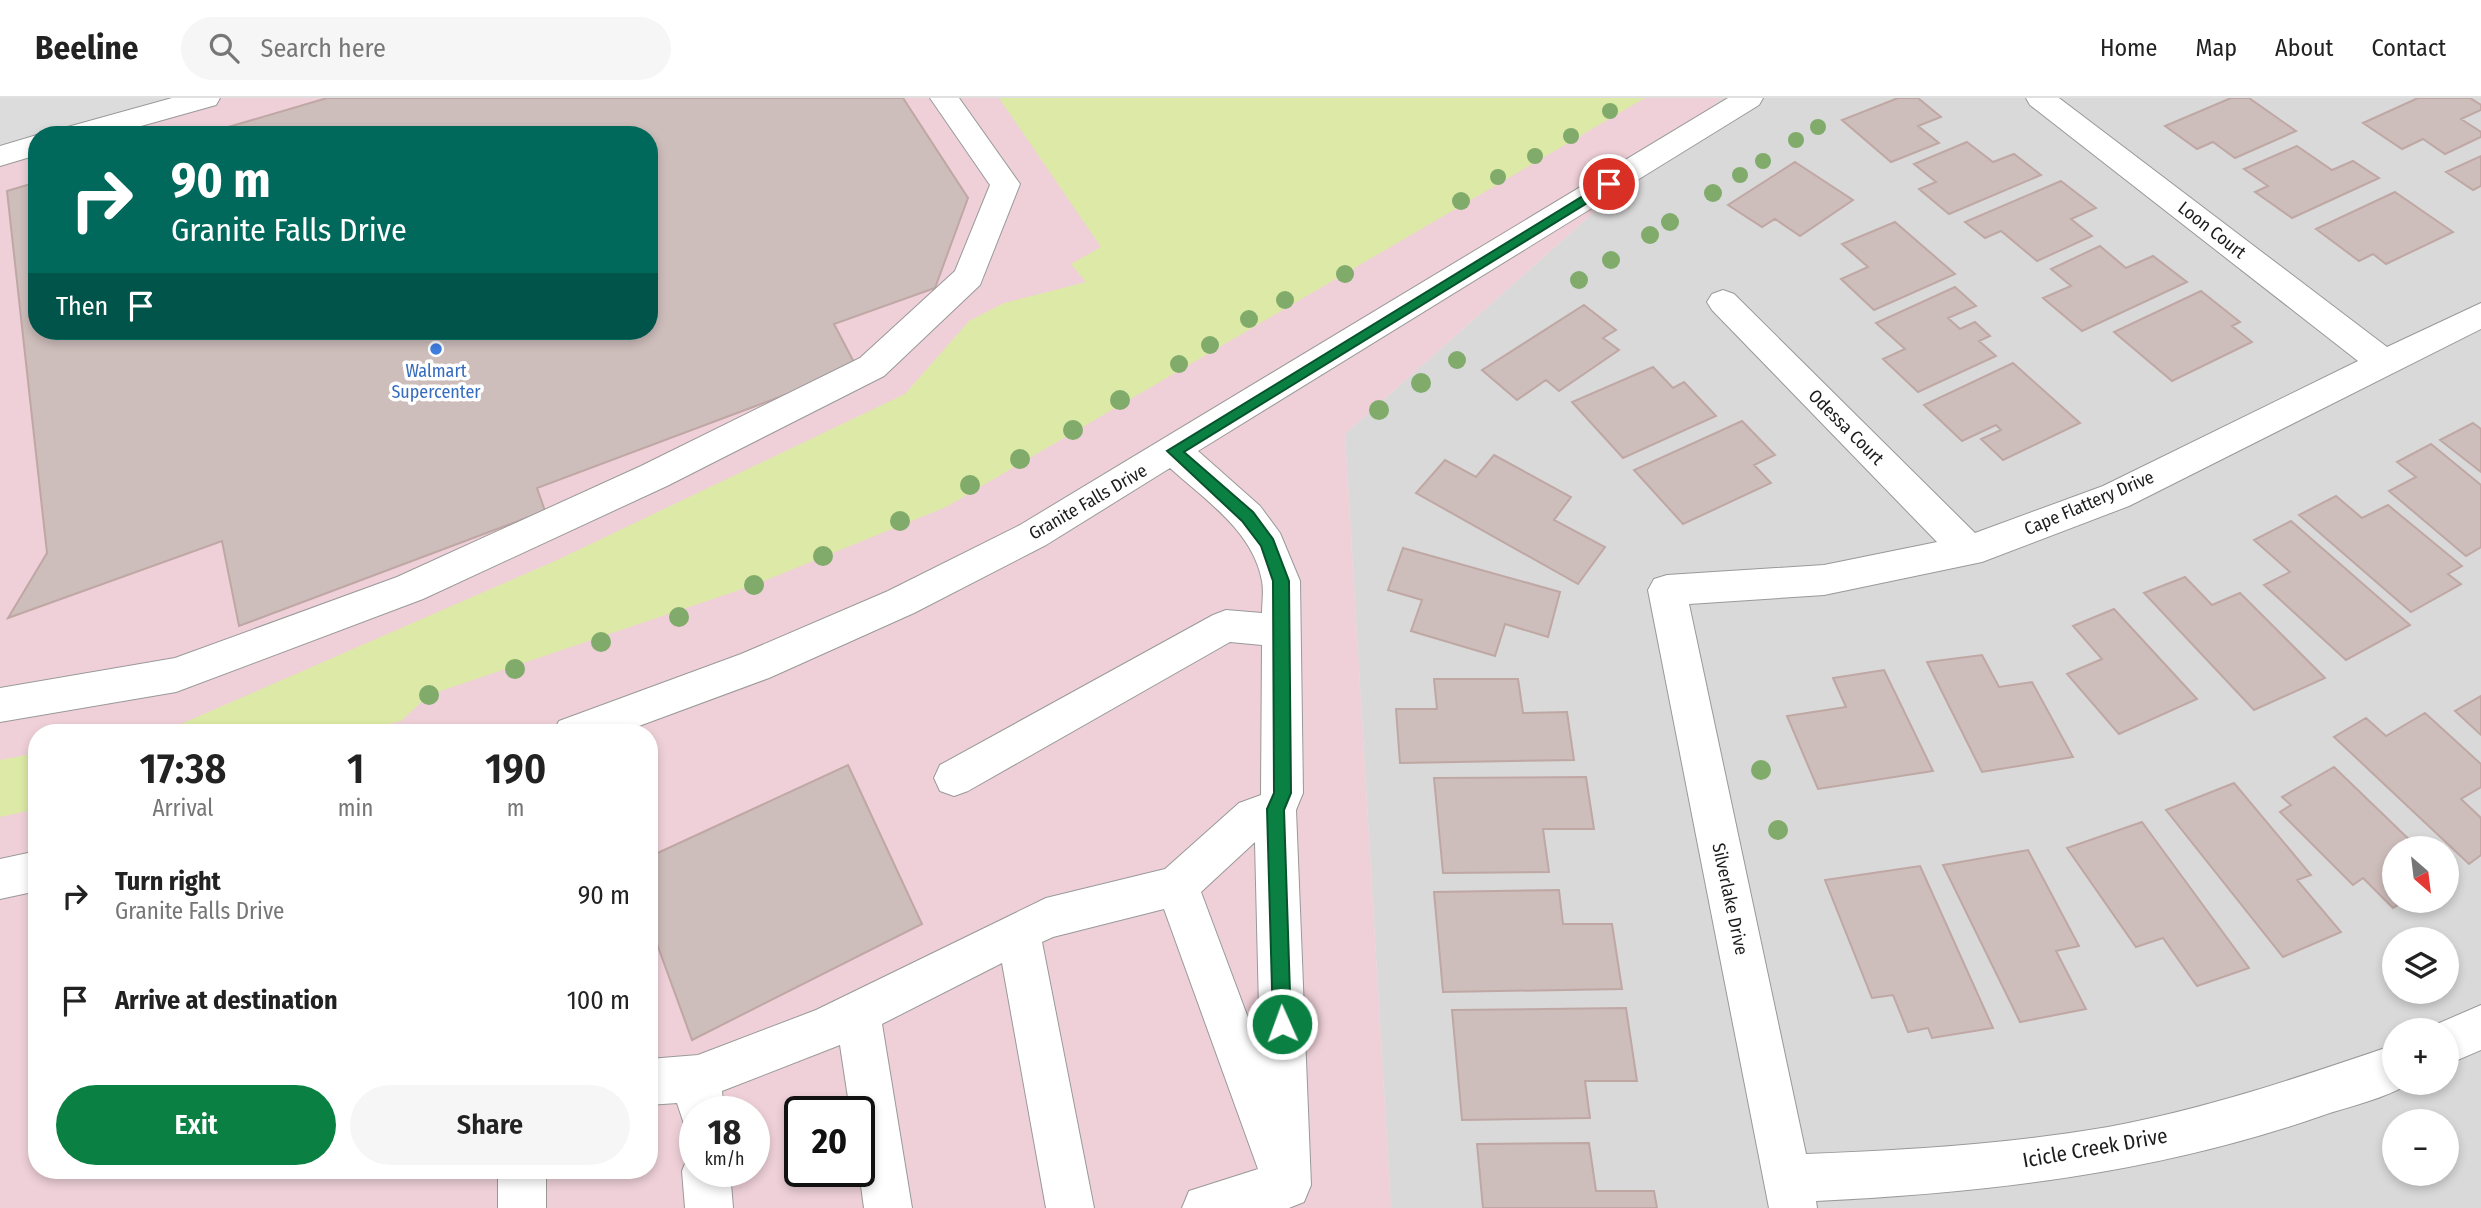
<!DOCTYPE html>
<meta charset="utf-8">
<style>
:root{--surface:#fff;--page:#f6f6f6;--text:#222;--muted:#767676;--line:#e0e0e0;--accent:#0b8043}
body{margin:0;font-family:"Fira Sans Condensed",sans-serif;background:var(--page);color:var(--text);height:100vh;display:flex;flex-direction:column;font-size:26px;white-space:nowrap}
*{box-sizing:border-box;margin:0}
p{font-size:23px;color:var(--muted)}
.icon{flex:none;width:38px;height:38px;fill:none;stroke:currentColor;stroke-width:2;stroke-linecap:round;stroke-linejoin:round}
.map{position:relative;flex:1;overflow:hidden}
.sheet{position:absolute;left:28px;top:626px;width:630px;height:455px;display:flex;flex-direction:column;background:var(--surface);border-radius:28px;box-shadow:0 4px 10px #0003}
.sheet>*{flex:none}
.banner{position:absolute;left:28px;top:28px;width:630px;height:214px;border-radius:28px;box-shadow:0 4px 10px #0003;background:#00695c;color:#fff;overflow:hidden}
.needle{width:46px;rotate:152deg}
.tools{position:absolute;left:2382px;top:738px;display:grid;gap:14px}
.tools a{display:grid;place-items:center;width:77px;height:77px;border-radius:50%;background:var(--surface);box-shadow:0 4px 10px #0003;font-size:35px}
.speed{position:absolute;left:679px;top:998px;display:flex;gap:14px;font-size:35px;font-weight:700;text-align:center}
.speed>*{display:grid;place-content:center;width:91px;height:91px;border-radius:50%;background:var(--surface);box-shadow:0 4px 10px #0003;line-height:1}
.speed small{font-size:18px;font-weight:400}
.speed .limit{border:4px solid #111;border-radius:10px;background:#fff;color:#111}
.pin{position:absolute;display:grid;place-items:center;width:60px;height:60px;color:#fff;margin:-30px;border:4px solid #fff;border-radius:50%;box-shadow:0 2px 7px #0007}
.me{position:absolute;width:77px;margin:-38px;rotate:358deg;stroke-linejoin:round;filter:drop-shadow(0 0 5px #0008)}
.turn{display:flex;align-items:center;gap:24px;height:147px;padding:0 28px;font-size:32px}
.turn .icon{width:91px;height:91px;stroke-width:2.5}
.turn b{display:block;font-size:49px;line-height:60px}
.then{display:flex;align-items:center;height:66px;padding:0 28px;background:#0003;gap:14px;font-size:26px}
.eta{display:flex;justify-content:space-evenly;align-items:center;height:119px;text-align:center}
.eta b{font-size:42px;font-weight:600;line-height:49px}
.primary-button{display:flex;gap:14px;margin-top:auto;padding:14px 28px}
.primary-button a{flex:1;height:80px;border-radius:42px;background:var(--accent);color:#fff;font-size:28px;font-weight:600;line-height:80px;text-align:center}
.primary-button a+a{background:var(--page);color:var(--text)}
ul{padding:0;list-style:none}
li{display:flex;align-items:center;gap:21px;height:105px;padding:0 28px}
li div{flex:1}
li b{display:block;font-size:26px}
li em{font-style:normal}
header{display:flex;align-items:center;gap:42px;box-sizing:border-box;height:98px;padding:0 35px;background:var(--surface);border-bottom:2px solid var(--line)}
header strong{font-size:33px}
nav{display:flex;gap:38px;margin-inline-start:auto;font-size:24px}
.search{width:490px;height:63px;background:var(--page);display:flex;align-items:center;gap:18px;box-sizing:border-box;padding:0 24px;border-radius:38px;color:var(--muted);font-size:26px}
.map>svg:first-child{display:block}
.residential{fill:#dad9d9;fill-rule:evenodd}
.commercial{fill:#efd0d9;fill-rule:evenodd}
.grass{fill:#dde9a6}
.parking{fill:#dcdcdc}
.building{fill:#cdbdbb;stroke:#bfa7a4;stroke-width:2}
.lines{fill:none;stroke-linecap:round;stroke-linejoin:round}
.minor-casing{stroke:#999;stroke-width:2}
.minor{fill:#fff;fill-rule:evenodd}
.tree{fill:#80ab6b}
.route{fill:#0b8043;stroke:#07532c;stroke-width:2}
.shop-dot{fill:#3f7fe0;stroke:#fff;stroke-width:2.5}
.labels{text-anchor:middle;stroke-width:7;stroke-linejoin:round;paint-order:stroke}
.street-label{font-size:18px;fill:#1c1c1c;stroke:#fff}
.shop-label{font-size:18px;fill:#366cbe;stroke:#fff}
.near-street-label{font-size:21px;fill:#1c1c1c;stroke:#fff}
</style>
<header>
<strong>Beeline</strong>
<div class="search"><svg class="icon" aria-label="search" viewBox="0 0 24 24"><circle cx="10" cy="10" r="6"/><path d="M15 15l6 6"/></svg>Search here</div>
<nav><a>Home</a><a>Map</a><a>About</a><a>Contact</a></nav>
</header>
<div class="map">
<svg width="2481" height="1110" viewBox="0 0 2481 1110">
<rect width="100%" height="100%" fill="#eee6e1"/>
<path class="residential" d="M 1722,0 L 2481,0 L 2481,1110 L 1391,1110 L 1345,336 ZM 2394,751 L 2446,751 L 2446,803 L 2394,803 ZM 2394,842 L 2446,842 L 2446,894 L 2394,894 ZM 2394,933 L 2446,933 L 2446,985 L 2394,985 ZM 2394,1024 L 2446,1024 L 2446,1076 L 2394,1076 Z"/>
<path class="commercial" d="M 0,0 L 1722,0 L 1345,336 L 1391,1110 L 0,1110 ZM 37,37 L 649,37 L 649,233 L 37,233 ZM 37,635 L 649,635 L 649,1073 L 37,1073 ZM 695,1013 L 754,1013 L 754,1073 L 695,1073 ZM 800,1013 L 859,1013 L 859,1073 L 800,1073 Z"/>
<path class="grass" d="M 999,0 L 1645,0 L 946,409 L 754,487 L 429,597 L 401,623 L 352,635 L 141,635 L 174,629 L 555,463 L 905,296 L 969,223 L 1004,205 L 1086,184 L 1071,166 L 1101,149 Z
M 37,655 L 37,711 L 0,719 L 0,662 Z"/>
<path class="parking" d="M 0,0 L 170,0 L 0,50 Z"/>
<path class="building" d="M 327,0 L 903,0 L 968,100 L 935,190 L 834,226 L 857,270 L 537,390 L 545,413 L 239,528 L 222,443 L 8,520 L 47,455 L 7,93 L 37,84 L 37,233 L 649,233 L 649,37 L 201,37 Z
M 1898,0 L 1918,0 L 1941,19 L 1918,28 L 1939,45 L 1891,64 L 1842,22 Z
M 2231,0 L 2249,0 L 2296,33 L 2235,60 L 2213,44 L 2197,51 L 2165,28 Z
M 2418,0 L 2470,0 L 2481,7 L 2481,12 L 2461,21 L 2481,34 L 2481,39 L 2445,56 L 2423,41 L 2402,51 L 2363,25 Z
M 1967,44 L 1993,64 L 2014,56 L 2041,77 L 1949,116 L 1919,91 L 1936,84 L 1914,66 Z
M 2297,48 L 2332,72 L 2353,63 L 2379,80 L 2292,120 L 2255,94 L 2268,88 L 2244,71 Z
M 2481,58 L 2481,88 L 2473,92 L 2446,74 Z
M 1795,64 L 1853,102 L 1800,138 L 1775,121 L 1762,129 L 1728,107 Z
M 2061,83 L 2096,110 L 2071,121 L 2092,138 L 2037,163 L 2001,133 L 1985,140 L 1965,124 Z
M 2395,94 L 2453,134 L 2386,166 L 2373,156 L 2359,163 L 2316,131 Z
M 1895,124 L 1955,176 L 1874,212 L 1841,181 L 1868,169 L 1842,146 Z
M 2100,148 L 2126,170 L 2153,158 L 2187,184 L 2082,233 L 2043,200 L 2071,188 L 2051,171 Z
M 1955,189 L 1976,208 L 1948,220 L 1960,231 L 1975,224 L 1990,238 L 1979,243 L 1996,258 L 1918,294 L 1883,261 L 1905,251 L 1876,225 Z
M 2201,193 L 2240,224 L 2232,228 L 2252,244 L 2172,283 L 2114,234 Z
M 1584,207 L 1616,232 L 1603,240 L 1619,252 L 1559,293 L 1546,282 L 1517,302 L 1482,272 Z
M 2013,265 L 2080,325 L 2003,362 L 1981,341 L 2001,332 L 1996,327 L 1962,343 L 1924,307 Z
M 1653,269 L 1673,290 L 1684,284 L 1716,318 L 1623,360 L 1572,304 Z
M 1742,323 L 1775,357 L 1754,367 L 1771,385 L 1683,426 L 1634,372 Z
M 2473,325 L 2481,331 L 2481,374 L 2440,342 Z
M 2431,346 L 2481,387 L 2481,449 L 2466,458 L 2389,393 L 2416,379 L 2397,364 Z
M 1494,357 L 1571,399 L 1554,422 L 1605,449 L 1578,486 L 1416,395 L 1445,362 L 1476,379 Z
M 2336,398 L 2362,420 L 2388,407 L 2462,468 L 2448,476 L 2461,486 L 2411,514 L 2299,417 Z
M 2291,423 L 2410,527 L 2346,562 L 2264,487 L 2290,474 L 2254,442 Z
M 1403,450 L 1560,494 L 1548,539 L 1505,526 L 1495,558 L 1411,533 L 1422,502 L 1388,492 Z
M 2185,479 L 2212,507 L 2240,495 L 2325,580 L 2254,612 L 2144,495 Z
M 2114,511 L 2197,601 L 2119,636 L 2067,576 L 2102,561 L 2073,528 Z
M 1982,557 L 1999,589 L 2032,584 L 2073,659 L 1982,674 L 1927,564 Z
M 1884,572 L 1933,673 L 1818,691 L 1787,618 L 1846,609 L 1833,580 Z
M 1434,581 L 1518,581 L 1523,615 L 1567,614 L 1574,662 L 1400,665 L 1396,611 L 1437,611 Z
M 2481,598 L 2481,637 L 2455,613 Z
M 2425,615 L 2481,666 L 2481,689 L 2461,701 L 2481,720 L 2481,757 L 2469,766 L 2334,639 L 2366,620 L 2386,638 Z
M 848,667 L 922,826 L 692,942 L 649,824 L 649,759 Z
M 2334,669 L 2419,751 L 2394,751 L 2394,803 L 2404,803 L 2393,810 L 2363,780 L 2353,787 L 2280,714 L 2291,707 L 2282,699 Z
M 1586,679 L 1594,731 L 1543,731 L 1549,774 L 1443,775 L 1434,680 Z
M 2234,685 L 2311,777 L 2297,782 L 2341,834 L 2283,859 L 2166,712 Z
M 2142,724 L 2249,870 L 2197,888 L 2163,840 L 2136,849 L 2067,750 Z
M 2028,752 L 2079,848 L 2056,853 L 2086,911 L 2020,924 L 1943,767 Z
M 1920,768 L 1993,930 L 1932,940 L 1928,930 L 1908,934 L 1893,897 L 1872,900 L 1825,782 Z
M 1559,792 L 1563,826 L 1612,826 L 1622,891 L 1443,894 L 1434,794 Z
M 1626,910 L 1637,983 L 1585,983 L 1590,1020 L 1462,1022 L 1452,912 Z
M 1589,1045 L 1596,1093 L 1654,1093 L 1657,1110 L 1483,1110 L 1477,1046 Z"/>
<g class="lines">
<defs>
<path id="minor" d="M 172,0 L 220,0 L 216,7 L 109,37 L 59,37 L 64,30 Z
M 930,0 L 959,0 L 1020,86 L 980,187 L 884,278 L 667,388 L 423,501 L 176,594 L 0,624 L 0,590 L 175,560 L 397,479 L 641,368 L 860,260 L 955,173 L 990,87 Z
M 1728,0 L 1763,0 L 1759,7 L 1198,353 L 1260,408 L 1280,435 L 1300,483 L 1303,695 L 1296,712 L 1311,1087 L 1304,1104 L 1289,1110 L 1182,1110 L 1189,1093 L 1258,1071 L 1164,811 L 1053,839 L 1042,844 L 1094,1110 L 1046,1110 L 1002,865 L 882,926 L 912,1110 L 864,1110 L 859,1073 L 859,1013 L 850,1013 L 840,947 L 722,993 L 724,1013 L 695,1013 L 695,1034 L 685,1029 L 677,1005 L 649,1007 L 649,961 L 698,957 L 816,912 L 1046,800 L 1165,771 L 1239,705 L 1261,697 L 1262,547 L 1230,544 L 968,693 L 954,698 L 940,693 L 934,680 L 940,667 L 1213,517 L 1226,512 L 1262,515 C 1262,505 1264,493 1262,483 C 1253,433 1205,402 1170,370 L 1046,447 L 914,515 L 769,580 L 620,635 L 553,635 L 559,623 L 741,556 L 888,493 L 1020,427 ZM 1255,744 L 1260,952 L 1201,794 Z
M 2026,0 L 2059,0 L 2387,249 L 2481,205 L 2481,231 L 2129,408 L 1982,464 L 1824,497 L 1689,506 L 1806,1056 C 1907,1052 2008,1046 2108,1029 C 2206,1011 2300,979 2394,947 L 2394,985 L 2411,985 C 2384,1001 2350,1008 2321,1018 C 2158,1075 1988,1095 1816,1103 L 1817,1110 L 1769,1110 L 1648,492 L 1654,481 L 1667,477 L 1824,467 L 1937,444 L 1712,212 L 1707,204 L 1712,196 L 1723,192 L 1734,196 L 1975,435 L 2103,388 L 2358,263 L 2030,7 Z
M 37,37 L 37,57 L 0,68 L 0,48 Z
M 37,753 L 37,793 L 0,801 L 0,761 Z
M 2481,907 L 2481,952 L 2446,967 L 2446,933 L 2428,933 L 2430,929 Z
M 695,1054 L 695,1073 L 730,1073 L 733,1110 L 685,1110 L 682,1073 L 689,1056 Z
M 498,1073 L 546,1073 L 546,1110 L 498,1110 Z"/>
</defs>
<use href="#minor" class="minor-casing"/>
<use href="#minor" class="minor"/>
</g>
<g class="tree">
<circle cx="1610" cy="13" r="8"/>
<circle cx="1818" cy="29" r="8"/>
<circle cx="1571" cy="38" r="8"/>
<circle cx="1796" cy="42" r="8"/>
<circle cx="1535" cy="58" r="8"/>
<circle cx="1763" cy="63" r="8"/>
<circle cx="1740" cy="77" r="8"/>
<circle cx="1498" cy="79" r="8"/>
<circle cx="1713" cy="95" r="9"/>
<circle cx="1461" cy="103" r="9"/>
<circle cx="1670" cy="124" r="9"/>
<circle cx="1650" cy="137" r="9"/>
<circle cx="1611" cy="162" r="9"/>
<circle cx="1345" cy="176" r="9"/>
<circle cx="1579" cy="182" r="9"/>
<circle cx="1285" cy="202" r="9"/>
<circle cx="1249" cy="221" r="9"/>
<circle cx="1210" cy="247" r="9"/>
<circle cx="1457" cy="262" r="9"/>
<circle cx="1179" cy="266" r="9"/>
<circle cx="1421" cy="285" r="10"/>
<circle cx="1120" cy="302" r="10"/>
<circle cx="1379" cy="312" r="10"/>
<circle cx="1073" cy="332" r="10"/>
<circle cx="1020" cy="361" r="10"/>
<circle cx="970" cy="387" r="10"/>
<circle cx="900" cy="423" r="10"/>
<circle cx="823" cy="458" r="10"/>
<circle cx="754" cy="487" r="10"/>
<circle cx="679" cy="519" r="10"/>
<circle cx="601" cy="544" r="10"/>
<circle cx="515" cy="571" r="10"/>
<circle cx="429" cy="597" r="10"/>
<circle cx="1761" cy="672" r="10"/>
<circle cx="1778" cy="732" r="10"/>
</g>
<path class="route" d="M 1609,82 L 1615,86 L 1613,89 L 1184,354 L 1253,414 L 1273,441 L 1289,483 L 1291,695 L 1284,712 L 1291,926 L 1288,933 L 1282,935 L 1275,933 L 1273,926 L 1267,711 L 1274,695 L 1273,483 L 1261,448 L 1242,423 L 1167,353 Z"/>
<circle class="shop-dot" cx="436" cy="251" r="7"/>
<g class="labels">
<g class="street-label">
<text transform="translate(2212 132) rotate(38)" y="6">Loon Court</text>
<text transform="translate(1846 329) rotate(45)" y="6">Odessa Court</text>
<text transform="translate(1088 404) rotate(-30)" y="6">Granite Falls Drive</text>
<text transform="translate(2089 405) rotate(-23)" y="6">Cape Flattery Drive</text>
<text transform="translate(1730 801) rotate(78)" y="6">Silverlake Drive</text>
</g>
<g class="shop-label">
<text x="436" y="279">Walmart<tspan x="436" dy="21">Supercenter</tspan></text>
</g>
<g class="near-street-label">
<text transform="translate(2095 1050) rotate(-10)" y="7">Icicle Creek Drive</text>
</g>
</g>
</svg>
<div class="tools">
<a><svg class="needle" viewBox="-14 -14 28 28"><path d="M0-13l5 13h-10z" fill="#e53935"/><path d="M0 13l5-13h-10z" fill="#767676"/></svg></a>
<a><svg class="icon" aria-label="layers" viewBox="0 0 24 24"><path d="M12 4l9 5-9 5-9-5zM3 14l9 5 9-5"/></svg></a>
<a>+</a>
<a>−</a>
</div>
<div class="speed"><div>18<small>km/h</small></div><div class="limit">20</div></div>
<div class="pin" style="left:1609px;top:86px;background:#d93025"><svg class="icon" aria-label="arrive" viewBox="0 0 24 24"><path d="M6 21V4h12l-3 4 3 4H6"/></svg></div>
<svg class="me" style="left:1282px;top:926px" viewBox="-20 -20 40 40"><circle r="17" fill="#0b8043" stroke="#fff" stroke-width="3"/><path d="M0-11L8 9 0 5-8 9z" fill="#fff"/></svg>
<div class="banner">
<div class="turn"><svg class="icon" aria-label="right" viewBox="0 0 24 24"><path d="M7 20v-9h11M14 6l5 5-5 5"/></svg><div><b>90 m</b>Granite Falls Drive</div></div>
<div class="then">Then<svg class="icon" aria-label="arrive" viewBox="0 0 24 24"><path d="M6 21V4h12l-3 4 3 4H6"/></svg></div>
</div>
<section class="sheet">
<div class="eta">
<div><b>17:38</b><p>Arrival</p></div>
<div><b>1</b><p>min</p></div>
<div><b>190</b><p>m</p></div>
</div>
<ul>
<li><svg class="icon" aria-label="right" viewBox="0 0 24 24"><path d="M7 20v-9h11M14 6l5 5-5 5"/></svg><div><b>Turn right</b><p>Granite Falls Drive</p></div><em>90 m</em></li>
<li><svg class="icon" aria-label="arrive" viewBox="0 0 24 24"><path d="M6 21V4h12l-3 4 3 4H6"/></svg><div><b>Arrive at destination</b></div><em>100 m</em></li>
</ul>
<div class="primary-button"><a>Exit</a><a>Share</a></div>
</section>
</div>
